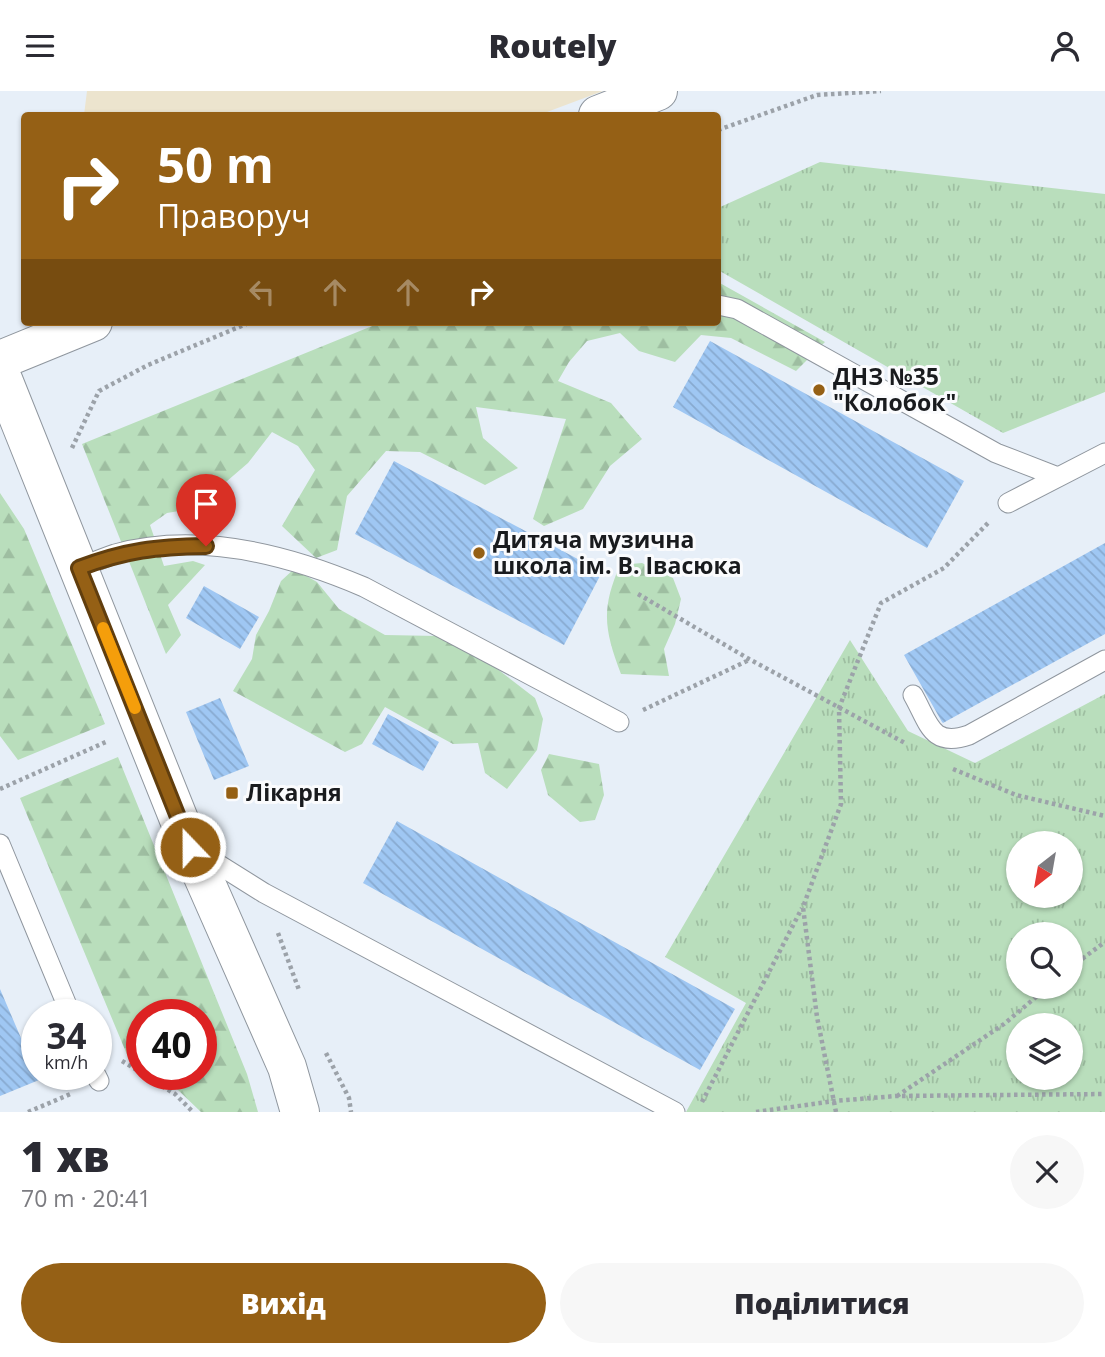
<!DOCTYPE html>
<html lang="uk">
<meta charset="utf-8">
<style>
:root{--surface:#fff;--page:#f7f7f7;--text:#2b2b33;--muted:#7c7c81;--accent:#956015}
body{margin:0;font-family:"Open Sans",sans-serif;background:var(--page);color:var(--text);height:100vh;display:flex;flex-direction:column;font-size:26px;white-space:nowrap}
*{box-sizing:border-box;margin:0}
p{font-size:23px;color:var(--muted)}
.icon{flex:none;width:38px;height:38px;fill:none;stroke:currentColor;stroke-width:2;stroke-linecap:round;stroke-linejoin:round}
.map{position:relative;height:1021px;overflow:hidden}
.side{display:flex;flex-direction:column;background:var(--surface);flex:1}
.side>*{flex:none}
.guide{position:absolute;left:21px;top:21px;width:700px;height:214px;border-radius:7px;box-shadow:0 2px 5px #0004;background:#956015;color:#fff;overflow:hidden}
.needle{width:46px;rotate:211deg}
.fabs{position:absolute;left:1006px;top:740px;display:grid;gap:14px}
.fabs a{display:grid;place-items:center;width:77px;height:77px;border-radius:50%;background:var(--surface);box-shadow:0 2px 5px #0004;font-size:35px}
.speed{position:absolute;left:21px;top:908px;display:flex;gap:14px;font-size:35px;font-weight:700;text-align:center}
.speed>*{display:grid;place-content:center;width:91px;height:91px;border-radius:50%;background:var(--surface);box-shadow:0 2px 5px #0004;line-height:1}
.speed small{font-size:18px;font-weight:400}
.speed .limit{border:10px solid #d22;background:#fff;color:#111}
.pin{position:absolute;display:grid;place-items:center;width:60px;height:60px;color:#fff;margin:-72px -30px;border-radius:50% 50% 50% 0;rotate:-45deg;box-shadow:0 0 7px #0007}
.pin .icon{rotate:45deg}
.me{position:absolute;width:77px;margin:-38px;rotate:338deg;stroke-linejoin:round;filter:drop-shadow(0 0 5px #0008)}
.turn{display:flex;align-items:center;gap:24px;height:147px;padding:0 21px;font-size:32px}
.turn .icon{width:91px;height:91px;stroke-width:2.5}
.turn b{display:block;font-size:49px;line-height:60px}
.lanes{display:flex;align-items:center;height:66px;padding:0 21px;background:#0003;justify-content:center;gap:35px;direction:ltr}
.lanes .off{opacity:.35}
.round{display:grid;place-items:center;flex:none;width:74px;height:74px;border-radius:37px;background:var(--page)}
.headline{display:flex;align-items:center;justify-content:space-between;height:119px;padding:0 21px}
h1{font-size:42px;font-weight:800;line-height:52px}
.cta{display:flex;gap:14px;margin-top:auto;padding:14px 21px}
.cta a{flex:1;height:80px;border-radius:42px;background:var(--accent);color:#fff;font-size:28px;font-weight:800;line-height:80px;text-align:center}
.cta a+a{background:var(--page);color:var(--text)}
header{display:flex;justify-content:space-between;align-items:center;height:91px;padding:0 21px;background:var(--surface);font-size:32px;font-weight:800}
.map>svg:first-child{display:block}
.industrial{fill:#ece4ce}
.grass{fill:url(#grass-tufts);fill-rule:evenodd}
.forest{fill:url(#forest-firs)}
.building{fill:url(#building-back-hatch)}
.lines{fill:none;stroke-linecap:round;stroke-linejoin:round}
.service-casing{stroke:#8f969e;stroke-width:21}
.tertiary-casing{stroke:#8f969e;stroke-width:40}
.path{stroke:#9ca2a9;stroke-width:4.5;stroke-dasharray:3.5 3.5;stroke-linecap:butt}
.service{stroke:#fff;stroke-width:19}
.tertiary{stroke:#fff;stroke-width:38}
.route-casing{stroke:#613e0e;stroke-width:18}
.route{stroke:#956015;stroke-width:12}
.slow{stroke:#f59e0b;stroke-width:12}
.poi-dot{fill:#956015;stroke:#fafbfd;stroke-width:2.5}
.labels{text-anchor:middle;stroke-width:6;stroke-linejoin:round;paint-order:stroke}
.poi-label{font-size:23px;font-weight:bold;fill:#191b1e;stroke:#fafbfd;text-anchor:start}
</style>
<header><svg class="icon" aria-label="menu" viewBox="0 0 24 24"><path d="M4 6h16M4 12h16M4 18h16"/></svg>Routely<svg class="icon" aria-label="person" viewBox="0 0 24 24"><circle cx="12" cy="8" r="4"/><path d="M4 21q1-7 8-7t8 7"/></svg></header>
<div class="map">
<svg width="1105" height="1021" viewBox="0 0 1105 1021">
<defs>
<pattern id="grass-tufts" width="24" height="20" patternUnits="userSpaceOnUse" patternTransform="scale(1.75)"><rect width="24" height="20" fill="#b9debc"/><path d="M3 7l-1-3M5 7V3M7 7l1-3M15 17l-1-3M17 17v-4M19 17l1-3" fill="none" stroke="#9ebea1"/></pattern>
<pattern id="forest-firs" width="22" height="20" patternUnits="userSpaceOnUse" patternTransform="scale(1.75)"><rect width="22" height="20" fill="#b9debc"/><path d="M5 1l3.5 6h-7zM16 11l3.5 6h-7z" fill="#9ebea1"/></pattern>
<pattern id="building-back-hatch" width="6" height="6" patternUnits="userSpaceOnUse" patternTransform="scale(1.75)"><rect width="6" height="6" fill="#9fc7f3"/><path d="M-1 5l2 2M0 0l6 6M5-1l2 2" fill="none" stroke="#88aad0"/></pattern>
</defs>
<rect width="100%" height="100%" fill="#e7eff8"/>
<path class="industrial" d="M 87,0 L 603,0 L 539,24 L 84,24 Z"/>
<path class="grass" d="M 820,71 L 1105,103 L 1105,301 L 1003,342 L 718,179 L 718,117 Z
M 850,549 L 908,640 L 975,672 L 1105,603 L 1105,1021 L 686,1021 L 746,912 L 665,866 ZM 1018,752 L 1071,752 L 1071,805 L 1018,805 ZM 1018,844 L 1071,844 L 1071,896 L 1018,896 ZM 1018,934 L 1071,934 L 1071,987 L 1018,987 Z"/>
<path class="forest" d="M 718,191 L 825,251 L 796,280 L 731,247 L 701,244 L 675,271 L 639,260 L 620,242 L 587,250 L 569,271 L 558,290 L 611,312 L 642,348 L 610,375 L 583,418 L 544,435 L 533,428 L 566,328 L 476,316 L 483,347 L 518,377 L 485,394 L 420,361 L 386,360 L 347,405 L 337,459 L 316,467 L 282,435 L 315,379 L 298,355 L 272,341 L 248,372 L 212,403 L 191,418 L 167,422 L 150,434 L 164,475 L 193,470 L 205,474 L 168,514 L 181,544 L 166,563 L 82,353 L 382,231 L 718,231 Z
M 0,402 L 24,438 L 105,633 L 18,669 L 0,645 Z
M 642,472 L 673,487 L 681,508 L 675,533 L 664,558 L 669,585 L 621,583 C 604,538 601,518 620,474 Z
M 294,478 L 317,491 L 339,518 L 385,544 L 438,545 L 491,573 L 535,607 L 543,628 L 537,659 L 507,698 L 485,682 L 478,652 L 453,653 L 385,616 L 362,653 L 345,661 L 233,600 L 252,568 L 256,544 L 269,520 L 281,490 Z
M 549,663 L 599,673 L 604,704 L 595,729 L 580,731 L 548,704 L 541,679 Z
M 118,666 L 247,983 L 258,1021 L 201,1021 L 178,999 L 155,984 L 201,984 L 201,924 L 142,924 L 142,975 L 128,966 L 20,707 Z"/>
<path class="building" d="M 710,250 L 964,390 L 927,457 L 673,316 Z
M 394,370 L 602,481 L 564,554 L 355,443 Z
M 1105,452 L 1105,543 L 943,632 L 942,631 L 904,564 Z
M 204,495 L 259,526 L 240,558 L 186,527 Z
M 220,607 L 249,675 L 214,689 L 186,621 Z
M 388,623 L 439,651 L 423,680 L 372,653 Z
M 397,730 L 735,918 L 700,979 L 363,792 Z
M 0,898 L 39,989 L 0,1005 Z"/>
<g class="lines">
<defs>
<path id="service" d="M 718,214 L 737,218 L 996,362 L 1058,386
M 1008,412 L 1105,362
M 79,477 C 91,472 103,467 115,463 C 198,440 287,463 364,496 L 619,631
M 913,604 C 929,632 931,657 969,644 L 1105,569
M 0,753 L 71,924
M 197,760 L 264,802 L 675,1021
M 96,984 L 99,990"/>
<path id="tertiary" d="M 598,24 L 658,0
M 0,269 L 93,231
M 0,281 L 190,756 L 287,976 L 300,1021"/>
</defs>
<use href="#service" class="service-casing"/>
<use href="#tertiary" class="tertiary-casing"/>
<path class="path" d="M 718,39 L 817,4 L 881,0
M 72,357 L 99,300 L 148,274 L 251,231
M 638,503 L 749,568 L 905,652
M 643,619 L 749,569
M 953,678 L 1016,704 L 1105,725
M 0,698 L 108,650
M 278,842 L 299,899
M 1071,876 L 1105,851
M 326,962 L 349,1007 L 351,1021
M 122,970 L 142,982
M 144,984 L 175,1003 L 193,1021
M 897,1005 L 1004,933 L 1048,896
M 702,1011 L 802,817
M 28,1021 L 73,1002
M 756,1021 L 834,1010 L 896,1005 L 1105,1003
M 836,1021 L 817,926 L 803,816 L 841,713 L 839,617 L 881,512 L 944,477 L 990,430"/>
<use href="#service" class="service"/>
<use href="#tertiary" class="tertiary"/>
</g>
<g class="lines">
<defs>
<path id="route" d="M 190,756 L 79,477 C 127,459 156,456 206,455"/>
</defs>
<use href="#route" class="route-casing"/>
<use href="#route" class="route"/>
<path class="slow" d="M 103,537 L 135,617"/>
</g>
<g class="poi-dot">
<circle cx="819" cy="299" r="7"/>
<circle cx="479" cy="462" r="7"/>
<rect x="225" y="695" width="14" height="14" rx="3.5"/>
</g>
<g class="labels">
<g class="poi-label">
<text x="833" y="294">ДНЗ №35<tspan x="833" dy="26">"Колобок"</tspan></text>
<text x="493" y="457">Дитяча музична<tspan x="493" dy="26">школа ім. В. Івасюка</tspan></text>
<text x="246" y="710">Лікарня</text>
</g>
</g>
</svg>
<div class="fabs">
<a><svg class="needle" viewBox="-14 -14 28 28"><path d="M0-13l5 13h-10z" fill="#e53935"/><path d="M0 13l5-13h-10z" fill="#7c7c81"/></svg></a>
<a><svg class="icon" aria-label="search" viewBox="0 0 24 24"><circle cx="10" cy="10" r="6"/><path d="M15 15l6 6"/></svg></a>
<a><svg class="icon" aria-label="layers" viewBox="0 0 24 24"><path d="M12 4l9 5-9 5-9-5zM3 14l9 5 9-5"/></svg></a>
</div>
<div class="speed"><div>34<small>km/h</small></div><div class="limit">40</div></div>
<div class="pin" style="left:206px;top:455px;background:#d93025"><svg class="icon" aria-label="arrive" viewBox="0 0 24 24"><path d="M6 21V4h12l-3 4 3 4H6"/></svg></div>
<svg class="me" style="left:190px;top:756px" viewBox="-20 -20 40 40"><circle r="17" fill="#956015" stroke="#fff" stroke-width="3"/><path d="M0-11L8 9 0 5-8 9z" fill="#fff"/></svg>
<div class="guide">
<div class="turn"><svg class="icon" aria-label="right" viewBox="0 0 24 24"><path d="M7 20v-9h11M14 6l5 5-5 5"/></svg><div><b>50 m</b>Праворуч</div></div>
<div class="lanes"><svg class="icon off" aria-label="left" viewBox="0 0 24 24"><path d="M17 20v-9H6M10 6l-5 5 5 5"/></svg><svg class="icon off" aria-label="ahead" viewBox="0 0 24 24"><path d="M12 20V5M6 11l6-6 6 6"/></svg><svg class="icon off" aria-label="ahead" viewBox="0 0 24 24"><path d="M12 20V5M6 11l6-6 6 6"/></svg><svg class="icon" aria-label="right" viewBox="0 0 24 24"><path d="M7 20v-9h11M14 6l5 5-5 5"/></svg></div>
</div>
</div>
<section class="side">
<div class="headline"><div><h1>1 хв</h1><p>70 m · 20:41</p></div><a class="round"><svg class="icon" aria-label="close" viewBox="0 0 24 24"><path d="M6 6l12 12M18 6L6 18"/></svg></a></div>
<div class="cta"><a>Вихід</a><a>Поділитися</a></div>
</section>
